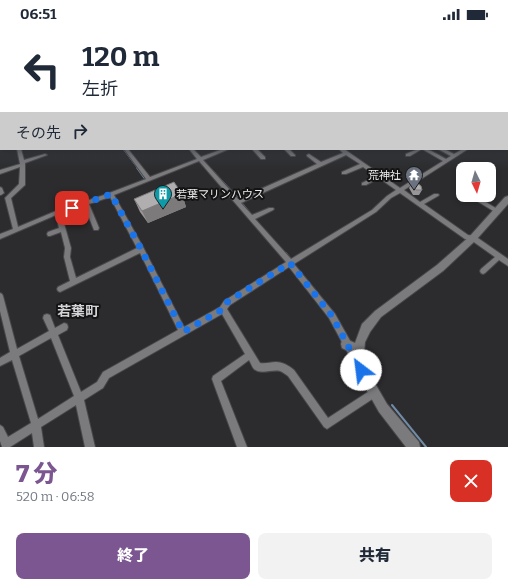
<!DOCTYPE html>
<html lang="ja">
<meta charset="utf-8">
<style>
:root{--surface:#fff;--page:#f2f2f3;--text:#1f2937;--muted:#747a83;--accent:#7b5690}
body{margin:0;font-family:Bitter,"Noto Sans JP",serif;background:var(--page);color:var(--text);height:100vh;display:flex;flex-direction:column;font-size:15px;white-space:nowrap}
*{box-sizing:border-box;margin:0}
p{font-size:13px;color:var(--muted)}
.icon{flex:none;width:22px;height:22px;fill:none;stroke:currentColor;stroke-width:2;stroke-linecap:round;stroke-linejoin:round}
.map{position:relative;height:419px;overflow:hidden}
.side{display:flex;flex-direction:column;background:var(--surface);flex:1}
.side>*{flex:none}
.banner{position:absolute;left:0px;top:0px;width:508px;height:122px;box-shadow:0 2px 6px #0003;background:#fff;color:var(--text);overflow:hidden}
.needle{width:26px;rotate:175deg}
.fabs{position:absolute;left:456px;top:134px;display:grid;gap:8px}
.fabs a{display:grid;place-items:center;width:40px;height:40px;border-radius:8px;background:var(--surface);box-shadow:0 2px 6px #0003;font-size:20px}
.pin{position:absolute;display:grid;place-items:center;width:34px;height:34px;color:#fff;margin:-17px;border-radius:8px;box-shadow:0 2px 6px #0006}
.me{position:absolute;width:44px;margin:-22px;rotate:330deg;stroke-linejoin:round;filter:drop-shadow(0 0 3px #0008)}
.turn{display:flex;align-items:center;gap:14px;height:84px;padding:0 16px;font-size:18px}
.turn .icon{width:52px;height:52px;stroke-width:2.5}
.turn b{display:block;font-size:28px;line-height:34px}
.then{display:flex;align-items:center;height:38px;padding:0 16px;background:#0003;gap:8px;font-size:15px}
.round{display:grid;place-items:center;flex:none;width:42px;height:42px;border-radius:8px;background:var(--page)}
.head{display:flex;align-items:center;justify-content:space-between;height:68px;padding:0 16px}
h1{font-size:24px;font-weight:800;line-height:30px;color:var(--accent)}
.action{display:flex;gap:8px;margin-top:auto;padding:8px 16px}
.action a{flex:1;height:46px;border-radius:8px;background:var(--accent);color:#fff;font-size:16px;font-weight:800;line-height:46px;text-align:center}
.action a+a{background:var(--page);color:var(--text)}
.status{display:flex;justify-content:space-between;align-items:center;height:28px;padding:0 20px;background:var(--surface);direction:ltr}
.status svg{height:11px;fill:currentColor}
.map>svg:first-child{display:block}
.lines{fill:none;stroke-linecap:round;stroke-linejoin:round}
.stream-far2{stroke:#718ba7;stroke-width:1}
.stream-far1{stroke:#718ba7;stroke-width:1.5}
.stream{stroke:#718ba7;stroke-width:2}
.street-casing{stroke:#49484a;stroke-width:2}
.secondary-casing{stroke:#49484a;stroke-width:2}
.street{fill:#7b7a7d;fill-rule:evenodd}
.secondary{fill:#7b7a7d;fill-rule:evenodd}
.wall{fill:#989696}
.shaded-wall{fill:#7c7a7a}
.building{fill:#b1aeaf;stroke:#7c7a7a}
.route{stroke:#1a73e8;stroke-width:7;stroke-dasharray:0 12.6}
.labels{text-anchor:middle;stroke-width:4;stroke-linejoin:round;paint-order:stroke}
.poi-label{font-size:11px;fill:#edecee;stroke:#151415;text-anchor:end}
.near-neighbourhood-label{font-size:14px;font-weight:bold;fill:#d4d3d6;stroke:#151415}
</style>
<div class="status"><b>06:51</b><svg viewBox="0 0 49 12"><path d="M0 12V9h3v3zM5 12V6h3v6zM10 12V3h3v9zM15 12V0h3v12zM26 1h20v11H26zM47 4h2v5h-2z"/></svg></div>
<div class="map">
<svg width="508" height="419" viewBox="0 0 508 419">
<rect width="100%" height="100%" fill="#2c2c2e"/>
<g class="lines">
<path class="stream-far2" d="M 123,121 L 138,141
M 203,132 L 211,141"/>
<path class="stream-far1" d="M 137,140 L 145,151
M 210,140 L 239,171
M 241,174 L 250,185
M 286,225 L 291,231"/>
<path class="stream" d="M 392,377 L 426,419"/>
<defs>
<path id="street" d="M 507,85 L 508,85 L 508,88 L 507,88 Z
M 0,86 L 1,86 L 1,88 L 0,88 Z
M 507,95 L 508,95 L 508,97 L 507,97 Z
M 17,121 L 21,121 L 24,132 L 45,126 L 47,127 L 25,135 L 25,157 L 11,170 L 18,199 L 56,183 L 104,167 L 146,151 L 124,121 L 128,121 L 150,149 L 197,131 L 189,121 L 193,121 L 201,129 L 223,121 L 229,121 L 203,132 L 238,171 L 317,136 L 307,128 L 307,127 L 309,126 L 321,134 L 343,125 L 339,121 L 344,121 L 400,160 L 443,133 L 422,121 L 410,128 L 406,128 L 406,126 C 426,117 429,122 446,131 L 451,128 L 438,121 L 444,121 L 454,126 L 463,121 L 468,121 L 404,162 L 420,174 L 434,166 L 438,166 L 439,167 L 438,168 L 424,176 L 468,207 L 475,208 L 508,231 L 508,238 L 499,232 L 485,245 L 483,246 L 481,245 L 480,243 L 481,241 L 495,229 L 471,212 L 465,211 L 400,165 L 391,170 L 376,184 L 294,236 L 335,286 L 362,334 L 363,337 L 362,340 L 359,341 L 356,340 L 329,290 L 289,239 L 230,277 L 227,281 L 260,335 C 266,336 270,334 276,334 C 283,334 289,338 294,342 L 328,390 L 371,362 L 374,361 L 377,362 L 378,365 L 377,368 L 330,399 L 327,401 L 324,399 L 288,348 C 285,346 283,344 280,343 C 272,341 261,347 254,341 C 252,339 251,335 249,332 L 221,353 L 247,419 L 237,419 L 212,351 L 213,348 L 245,326 L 222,286 L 109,350 L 103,360 L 84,372 L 95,419 L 85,419 L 76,377 L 41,399 L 44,419 L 34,419 L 32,405 L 10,419 L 2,419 L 0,413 L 0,397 L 3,399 L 8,409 L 31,395 L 12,332 L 0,338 L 0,330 L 10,324 L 0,283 L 0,265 L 2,266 L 3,268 L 17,321 L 49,303 L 43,290 L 44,287 L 47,286 L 50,287 L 55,300 L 64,295 L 67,296 L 68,299 L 67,302 L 58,307 L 81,364 L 97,354 L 103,344 L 178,302 L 140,225 L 60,264 L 58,263 L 57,261 L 58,259 L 70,253 L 64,229 L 65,220 L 61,204 L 50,208 L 48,208 L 47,206 L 48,204 L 59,200 L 56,187 L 0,211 L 0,206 L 13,201 L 5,170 L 19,156 L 20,139 L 0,146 L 0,142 L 20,136 ZM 346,127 L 360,136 L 342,144 L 342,146 L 346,146 L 363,139 L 376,148 L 362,155 L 362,157 L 366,157 L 379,150 L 396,162 L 387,168 L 372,182 L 291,231 L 255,191 L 273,182 L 274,181 L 273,180 L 269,180 L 252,187 L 241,175 ZM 199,133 L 286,234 L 224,273 L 220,279 L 184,299 L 143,219 L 114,167 ZM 110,169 L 137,220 L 76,250 L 70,229 L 71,220 L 61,185 L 84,177 L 94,202 L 98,202 L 99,200 L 89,176 ZM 51,310 L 74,368 L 38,391 L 19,328 Z
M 252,121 L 257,121 L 265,129 L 265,131 L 261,131 Z
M 284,121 L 289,121 L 295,127 L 295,128 L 291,128 Z
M 0,159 L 2,160 L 4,165 L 1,167 L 0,167 Z
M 467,167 L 474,167 L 499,182 L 500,183 L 497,185 L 495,184 Z"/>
<path id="secondary" d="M 508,168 L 508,176 L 476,212 L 443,243 L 381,289 L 370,304 L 365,314 L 364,326 L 366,340 L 387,376 L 419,414 L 420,419 L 406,419 L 379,384 L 357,345 L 354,326 L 342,320 L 341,316 L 342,312 L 346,311 L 355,315 L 362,296 L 375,283 L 437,237 L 470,208 L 505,169 Z"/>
</defs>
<use href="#street" class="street-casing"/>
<use href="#secondary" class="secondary-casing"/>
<use href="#street" class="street"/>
<use href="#secondary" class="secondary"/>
</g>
<path class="wall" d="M 412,156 L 422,162 L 419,167 L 413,167 L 409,160 Z
M 182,166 L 186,179 L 148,195 L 140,184 L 134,171 Z"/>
<path class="shaded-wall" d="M 182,166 L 186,179 L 148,195 L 142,183 Z"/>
<path class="building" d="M 174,154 L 182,166 L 142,183 L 134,171 Z
M 416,154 L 421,158 L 422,162 L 416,162 L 412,156 Z"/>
<linearGradient id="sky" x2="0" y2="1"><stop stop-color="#181819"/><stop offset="0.59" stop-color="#454b57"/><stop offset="1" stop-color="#454b57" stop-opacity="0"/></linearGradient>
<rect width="508" height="141" fill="url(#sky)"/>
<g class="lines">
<path class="route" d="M 72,180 L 111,166 L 141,221 L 183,304 L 223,281 L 227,274 L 290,235 L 332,288 L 361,342"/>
</g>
<defs>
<symbol id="temple-pin" viewBox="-11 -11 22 30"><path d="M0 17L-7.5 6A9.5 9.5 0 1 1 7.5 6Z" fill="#6b7280" stroke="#151415"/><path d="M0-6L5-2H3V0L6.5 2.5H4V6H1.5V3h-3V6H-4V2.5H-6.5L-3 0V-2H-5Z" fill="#fff"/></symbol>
<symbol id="building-pin" viewBox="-11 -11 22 30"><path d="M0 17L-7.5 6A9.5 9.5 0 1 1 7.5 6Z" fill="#0f9aa8" stroke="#151415"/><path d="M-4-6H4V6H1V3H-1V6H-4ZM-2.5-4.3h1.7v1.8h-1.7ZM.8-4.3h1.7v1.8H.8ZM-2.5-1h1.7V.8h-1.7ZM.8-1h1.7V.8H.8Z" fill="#fff"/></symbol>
</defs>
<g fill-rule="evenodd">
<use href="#temple-pin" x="404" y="137" width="20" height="27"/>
<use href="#building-pin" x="153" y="156" width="20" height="27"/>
</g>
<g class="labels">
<g class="poi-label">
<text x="401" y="151">荒神社</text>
<text x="176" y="170" text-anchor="start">若葉マリンハウス</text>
</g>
<g class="near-neighbourhood-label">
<text x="78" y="288">若葉町</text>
</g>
</g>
</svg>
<div class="fabs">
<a><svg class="needle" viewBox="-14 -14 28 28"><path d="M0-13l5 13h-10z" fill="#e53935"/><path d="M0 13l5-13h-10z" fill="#747a83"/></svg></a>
</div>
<div class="pin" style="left:72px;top:180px;background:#d93025"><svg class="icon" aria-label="arrive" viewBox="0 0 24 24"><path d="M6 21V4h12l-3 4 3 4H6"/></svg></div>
<svg class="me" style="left:361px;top:342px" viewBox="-20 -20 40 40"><circle r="19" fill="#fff"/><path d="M0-13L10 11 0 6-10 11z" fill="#1a73e8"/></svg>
<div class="banner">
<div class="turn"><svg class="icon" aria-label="left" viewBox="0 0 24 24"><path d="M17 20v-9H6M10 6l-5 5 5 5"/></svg><div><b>120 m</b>左折</div></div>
<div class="then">その先<svg class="icon" aria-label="right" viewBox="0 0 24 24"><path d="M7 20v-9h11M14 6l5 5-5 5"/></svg></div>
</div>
</div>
<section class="side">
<div class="head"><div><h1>7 分</h1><p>520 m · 06:58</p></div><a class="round" style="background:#d93025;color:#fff"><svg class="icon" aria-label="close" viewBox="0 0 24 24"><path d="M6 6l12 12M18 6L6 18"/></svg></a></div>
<div class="action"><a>終了</a><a>共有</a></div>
</section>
